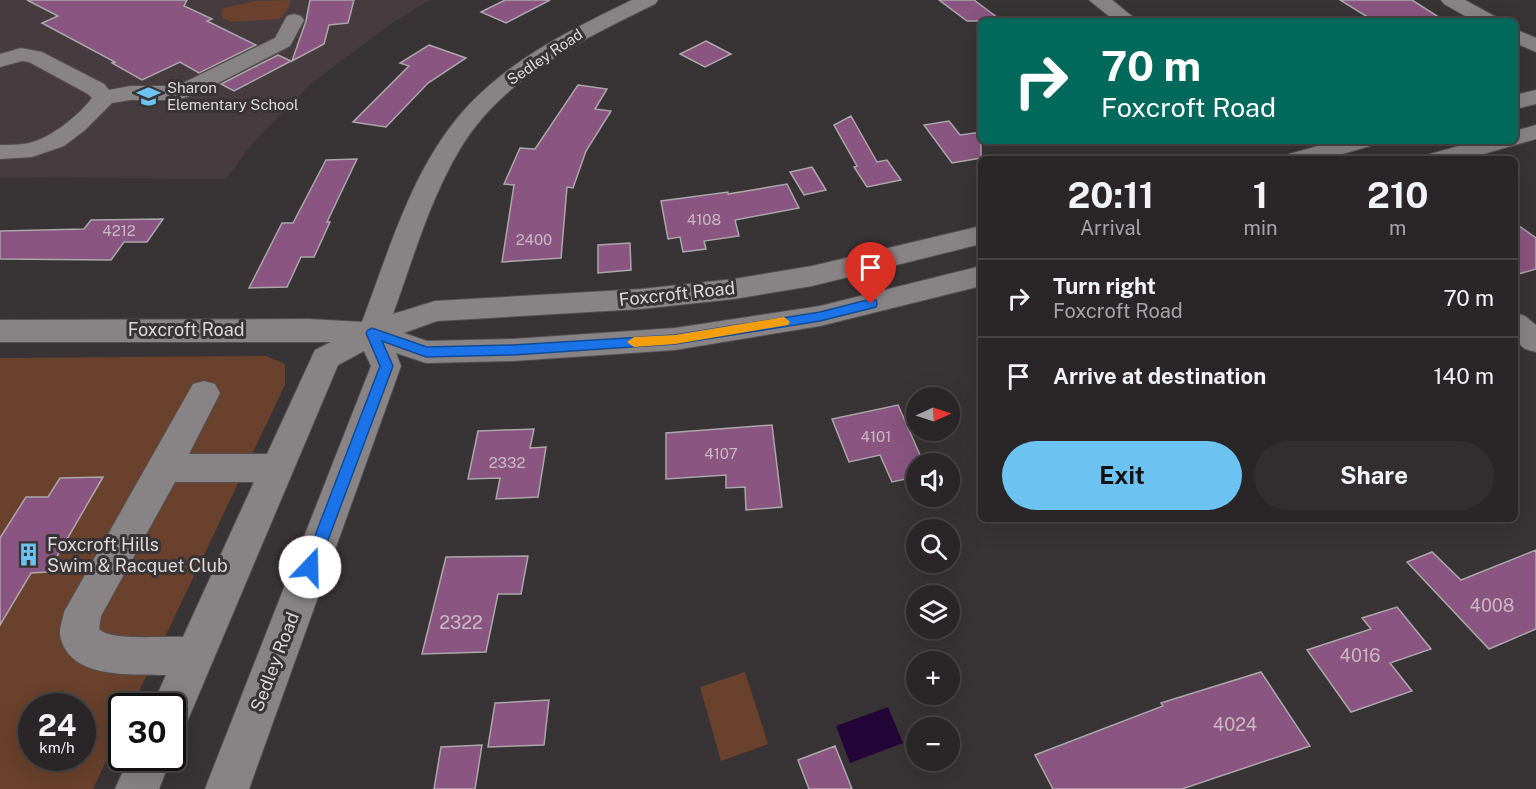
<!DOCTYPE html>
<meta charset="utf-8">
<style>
:root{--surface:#2a2628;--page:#322e30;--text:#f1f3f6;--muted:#a5a5a8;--line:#464345;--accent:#6cc3f2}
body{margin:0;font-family:"Public Sans",sans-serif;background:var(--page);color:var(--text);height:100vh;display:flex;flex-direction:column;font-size:22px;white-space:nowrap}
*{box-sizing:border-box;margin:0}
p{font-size:20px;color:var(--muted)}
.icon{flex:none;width:33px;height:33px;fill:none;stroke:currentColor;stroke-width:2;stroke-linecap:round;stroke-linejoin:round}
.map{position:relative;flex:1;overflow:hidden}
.sheet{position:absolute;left:978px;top:156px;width:540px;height:366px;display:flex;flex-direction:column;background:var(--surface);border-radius:9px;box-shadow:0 6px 24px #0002,0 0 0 2px var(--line)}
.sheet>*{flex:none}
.guide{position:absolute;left:978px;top:18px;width:540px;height:126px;border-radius:9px;box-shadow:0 6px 24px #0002,0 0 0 2px var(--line);background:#00695c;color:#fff;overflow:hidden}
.needle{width:39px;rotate:87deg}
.tools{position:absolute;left:906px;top:387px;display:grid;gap:12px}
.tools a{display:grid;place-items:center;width:54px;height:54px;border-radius:50%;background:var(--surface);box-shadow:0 6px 24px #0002,0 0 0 2px var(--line);font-size:30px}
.speed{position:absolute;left:18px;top:693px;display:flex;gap:12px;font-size:30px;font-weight:700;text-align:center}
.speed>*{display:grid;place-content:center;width:78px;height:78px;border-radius:50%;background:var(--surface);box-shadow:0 6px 24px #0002,0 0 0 2px var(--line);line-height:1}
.speed small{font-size:15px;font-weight:400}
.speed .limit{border:3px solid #111;border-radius:9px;background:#fff;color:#111}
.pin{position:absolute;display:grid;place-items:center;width:51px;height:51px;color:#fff;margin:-62px -26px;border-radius:50% 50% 50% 0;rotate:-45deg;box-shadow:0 0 6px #0007}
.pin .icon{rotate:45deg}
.me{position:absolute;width:66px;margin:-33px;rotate:21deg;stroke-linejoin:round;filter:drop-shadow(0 0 4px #0008)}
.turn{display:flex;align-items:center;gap:21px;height:126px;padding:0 24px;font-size:27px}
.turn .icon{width:78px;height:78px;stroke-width:2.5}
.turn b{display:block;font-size:42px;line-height:51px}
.eta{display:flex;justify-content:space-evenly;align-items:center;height:102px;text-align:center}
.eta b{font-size:36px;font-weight:700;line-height:42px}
.primary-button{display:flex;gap:12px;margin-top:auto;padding:12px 24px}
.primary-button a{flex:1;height:69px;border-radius:36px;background:var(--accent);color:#111;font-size:24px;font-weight:700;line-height:69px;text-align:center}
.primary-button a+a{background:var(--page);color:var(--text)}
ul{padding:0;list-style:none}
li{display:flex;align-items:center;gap:18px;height:78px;padding:0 24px;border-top:2px solid var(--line)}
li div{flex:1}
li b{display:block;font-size:22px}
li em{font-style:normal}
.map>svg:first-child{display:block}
.built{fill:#463b3e}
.green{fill:#69412d;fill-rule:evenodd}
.water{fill:#240537}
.building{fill:#8a5581;stroke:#aba7aa;stroke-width:1.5}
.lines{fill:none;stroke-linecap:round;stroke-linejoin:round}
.minor-casing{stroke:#545051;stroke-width:2}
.minor{fill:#888384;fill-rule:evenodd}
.route{fill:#1a73e8;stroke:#114b97;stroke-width:1.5}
.slow{fill:#f59e0b}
.labels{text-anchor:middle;stroke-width:6;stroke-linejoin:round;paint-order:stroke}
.far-street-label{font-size:15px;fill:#dcd9da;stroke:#383335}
.far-poi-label{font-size:15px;fill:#dcd9da;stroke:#383335;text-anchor:start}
.number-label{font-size:15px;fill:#c8b8c4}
.street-label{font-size:18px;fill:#dcd9da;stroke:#383335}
.poi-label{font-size:18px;fill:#dcd9da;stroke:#383335;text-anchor:start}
.near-number-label{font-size:18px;fill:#c8b8c4}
</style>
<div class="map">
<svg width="1536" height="789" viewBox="0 0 1536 789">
<rect width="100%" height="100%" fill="#383335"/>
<path class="built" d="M 0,0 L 430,0 L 392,23 L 313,82 L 252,144 L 226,179 L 0,177 Z"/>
<path class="green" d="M 290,0 L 290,5 L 280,19 L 231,22 L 223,18 L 221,12 L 223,8 L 255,1 Z
M 266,356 L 285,364 L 285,385 L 132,706 L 122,706 L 121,729 L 93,789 L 0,789 L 0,358 ZM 32,706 L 82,706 L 82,758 L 32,758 Z
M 745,672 L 768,744 L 721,761 L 700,687 Z"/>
<path class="water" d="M 888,707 L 903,743 L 850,763 L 836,726 Z"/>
<path class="building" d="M 27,0 L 187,0 L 184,6 L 212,19 L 207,21 L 256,45 L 199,73 L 180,62 L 142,80 L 112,63 L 115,62 L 42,23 L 58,16 Z
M 310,0 L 354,0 L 348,23 L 329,25 L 324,44 L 292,61 L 306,21 Z
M 505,0 L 550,0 L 506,23 L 481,12 Z
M 939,0 L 974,0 L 1002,21 L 967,21 Z
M 1340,0 L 1412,0 L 1445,21 L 1374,21 Z
M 706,41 L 731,54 L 705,67 L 680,54 Z
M 429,45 L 466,58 L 428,83 L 386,127 L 353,122 L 409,66 L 400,63 Z
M 278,55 L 291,61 L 234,91 L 221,84 Z
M 578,85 L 607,89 L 595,109 L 611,111 L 586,151 L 573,188 L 567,187 L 561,258 L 502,262 L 514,185 L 504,184 L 520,148 L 535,149 Z
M 851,116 L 877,162 L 887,160 L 901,180 L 867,187 L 854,167 L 857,166 L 834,125 Z
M 949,121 L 960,135 L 981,132 L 981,158 L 952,163 L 924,125 Z
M 357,159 L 327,222 L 330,222 L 314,257 L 301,257 L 287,287 L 249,288 L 282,223 L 293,223 L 326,160 Z
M 812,167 L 826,190 L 804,195 L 790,172 Z
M 787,184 L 799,208 L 735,220 L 739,236 L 704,241 L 706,249 L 683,252 L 680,237 L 668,239 L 661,201 L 728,192 L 728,194 Z
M 163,219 L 147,242 L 124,242 L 111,260 L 0,259 L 0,231 L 84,229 L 91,220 Z
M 1515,223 L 1536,238 L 1536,269 L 1515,275 Z
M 630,243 L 631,270 L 598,273 L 598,245 Z
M 898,405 L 924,464 L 916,464 L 916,477 L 892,482 L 880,455 L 849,462 L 832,419 Z
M 772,425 L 782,507 L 746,510 L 745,487 L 726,488 L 726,475 L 666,479 L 666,433 Z
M 534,429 L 530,448 L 546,447 L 538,497 L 496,499 L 500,478 L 468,479 L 478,431 Z
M 103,477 L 48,572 L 31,573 L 0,625 L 0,538 L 26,497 L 48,497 L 60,478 Z
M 1536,550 L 1536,629 L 1489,649 L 1407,562 L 1432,552 L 1461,580 Z
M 528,556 L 521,594 L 498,594 L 486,652 L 422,654 L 446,557 Z
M 1397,607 L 1431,649 L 1390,663 L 1412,691 L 1351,712 L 1307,650 L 1371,629 L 1362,618 Z
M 1261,672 L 1310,746 L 1182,789 L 1053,789 L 1035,755 L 1163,706 L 1161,703 Z
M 549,700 L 544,745 L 488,747 L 495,703 Z
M 482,745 L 475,789 L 434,789 L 441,747 Z
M 835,746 L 852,789 L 809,789 L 798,760 Z"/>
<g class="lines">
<defs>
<path id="minor" d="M 632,0 L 658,0 L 655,4 C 583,39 502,78 460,149 C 429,201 413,259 393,314 L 435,301 L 641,289 L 734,279 L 812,266 L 981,226 L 981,244 L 812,286 L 734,299 L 641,309 L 437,321 L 404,333 L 427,341 L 513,339 L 675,328 L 820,306 L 981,266 L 981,286 L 820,326 L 675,350 L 513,361 L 426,363 L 396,353 L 401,366 L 249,789 L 205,789 L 371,366 L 364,351 L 338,365 L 187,722 L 172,727 L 172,706 L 152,706 L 166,675 C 132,674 68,680 60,635 C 59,629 63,619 64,612 L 193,384 L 204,381 L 215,384 L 220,393 L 189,454 L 267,454 L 315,350 L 331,342 L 0,342 L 0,320 L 309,319 L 362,322 C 389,251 410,175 459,116 C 504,62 570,30 632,0 ZM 175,482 L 254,482 L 183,637 C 166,636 109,641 99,629 L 101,616 Z
M 1089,0 L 1112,0 L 1138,21 L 1115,21 Z
M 1441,0 L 1465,0 L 1496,17 L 1499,21 L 1474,21 L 1444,4 Z
M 294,14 L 301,16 L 304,20 L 290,46 L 199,93 L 177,100 L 130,100 L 112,103 L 85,130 L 64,146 L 32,157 L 0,159 L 0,145 C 10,145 20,145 29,143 C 51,138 78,116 92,98 L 88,94 L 29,62 L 22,61 L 0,67 L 0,54 L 21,48 L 42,52 L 104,84 L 109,90 L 130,86 L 175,86 L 183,83 L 275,38 L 287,16 Z
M 1515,29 L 1536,38 L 1536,52 L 1515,43 Z
M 1536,90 L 1536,104 L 1515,109 L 1515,95 Z
M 1536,125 L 1536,139 L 1466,159 L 1427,159 L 1430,154 L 1477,141 L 1515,141 L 1515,131 Z
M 1336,141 L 1374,141 L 1370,146 L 1325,159 L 1286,159 L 1289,154 Z
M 1515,313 L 1525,316 L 1536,325 L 1536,352 L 1525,349 L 1515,340 Z
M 129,758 L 171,758 L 159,789 L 115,789 Z"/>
</defs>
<use href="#minor" class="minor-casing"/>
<use href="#minor" class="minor"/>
</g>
<path class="route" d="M 871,299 L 876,300 L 877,304 L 876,307 L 820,321 L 675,344 L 513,355 L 426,357 L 382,341 L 393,366 L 318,567 L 316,572 L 310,574 L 305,572 L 303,567 L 380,366 L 366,333 L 368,330 L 372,328 L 427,347 L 513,345 L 675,335 L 820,312 Z"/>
<path class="slow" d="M 784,317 L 790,322 L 788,325 L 675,344 L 634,347 L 627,342 L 634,337 L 675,335 Z"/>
<defs>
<symbol id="school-bare" viewBox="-9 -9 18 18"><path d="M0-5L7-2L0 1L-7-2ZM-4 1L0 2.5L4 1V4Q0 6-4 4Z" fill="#6cc3f2" stroke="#383335" stroke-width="2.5" paint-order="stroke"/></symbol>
<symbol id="building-bare" viewBox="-9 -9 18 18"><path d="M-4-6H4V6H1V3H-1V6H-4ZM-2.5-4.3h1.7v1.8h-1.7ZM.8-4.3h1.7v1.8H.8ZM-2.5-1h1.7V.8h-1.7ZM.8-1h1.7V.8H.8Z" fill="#6cc3f2" stroke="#383335" stroke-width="2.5" paint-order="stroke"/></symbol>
</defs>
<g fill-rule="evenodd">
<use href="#school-bare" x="132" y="80" width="33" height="33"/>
<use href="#building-bare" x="12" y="538" width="33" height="33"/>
</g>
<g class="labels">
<g class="far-street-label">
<text transform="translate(545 57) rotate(-34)" y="5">Sedley Road</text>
</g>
<g class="far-poi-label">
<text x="167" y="93">Sharon<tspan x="167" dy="17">Elementary School</tspan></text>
</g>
<g class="number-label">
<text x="704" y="225">4108</text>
<text x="119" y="236">4212</text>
<text x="534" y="245">2400</text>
<text x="876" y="442">4101</text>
<text x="721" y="459">4107</text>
<text x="507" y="468">2332</text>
</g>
<g class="street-label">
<text transform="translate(677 294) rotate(-6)" y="6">Foxcroft Road</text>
<text x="186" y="336">Foxcroft Road</text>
<text transform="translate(275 662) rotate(-69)" y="6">Sedley Road</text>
</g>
<g class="poi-label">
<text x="47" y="551">Foxcroft Hills<tspan x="47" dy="21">Swim &amp; Racquet Club</tspan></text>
</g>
<g class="near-number-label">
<text x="1492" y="612">4008</text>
<text x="461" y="629">2322</text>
<text x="1360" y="662">4016</text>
<text x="1235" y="731">4024</text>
</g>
</g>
</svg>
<div class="tools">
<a><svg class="needle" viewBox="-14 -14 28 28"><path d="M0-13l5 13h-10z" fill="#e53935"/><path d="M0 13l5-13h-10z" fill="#a5a5a8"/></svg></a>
<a><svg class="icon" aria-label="sound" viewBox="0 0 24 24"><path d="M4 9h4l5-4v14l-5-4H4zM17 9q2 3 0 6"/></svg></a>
<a><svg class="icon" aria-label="search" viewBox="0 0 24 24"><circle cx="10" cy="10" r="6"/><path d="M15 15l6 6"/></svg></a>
<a><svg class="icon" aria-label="layers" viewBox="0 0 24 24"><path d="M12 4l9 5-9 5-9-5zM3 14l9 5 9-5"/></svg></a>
<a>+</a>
<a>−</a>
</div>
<div class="speed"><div>24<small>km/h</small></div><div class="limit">30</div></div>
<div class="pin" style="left:871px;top:304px;background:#d93025"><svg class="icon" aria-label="arrive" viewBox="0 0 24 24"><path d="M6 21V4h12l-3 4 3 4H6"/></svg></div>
<svg class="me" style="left:310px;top:567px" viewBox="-20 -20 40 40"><circle r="19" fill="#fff"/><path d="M0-13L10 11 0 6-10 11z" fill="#1a73e8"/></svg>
<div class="guide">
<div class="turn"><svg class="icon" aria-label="right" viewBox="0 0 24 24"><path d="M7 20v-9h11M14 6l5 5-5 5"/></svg><div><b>70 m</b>Foxcroft Road</div></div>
</div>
<section class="sheet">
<div class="eta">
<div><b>20:11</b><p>Arrival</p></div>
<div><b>1</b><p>min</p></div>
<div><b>210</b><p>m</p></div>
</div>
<ul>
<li><svg class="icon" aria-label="right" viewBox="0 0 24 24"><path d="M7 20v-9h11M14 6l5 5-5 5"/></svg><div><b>Turn right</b><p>Foxcroft Road</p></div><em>70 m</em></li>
<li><svg class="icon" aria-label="arrive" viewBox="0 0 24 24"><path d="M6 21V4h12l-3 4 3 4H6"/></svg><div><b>Arrive at destination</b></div><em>140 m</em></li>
</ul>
<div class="primary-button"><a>Exit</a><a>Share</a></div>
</section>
</div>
